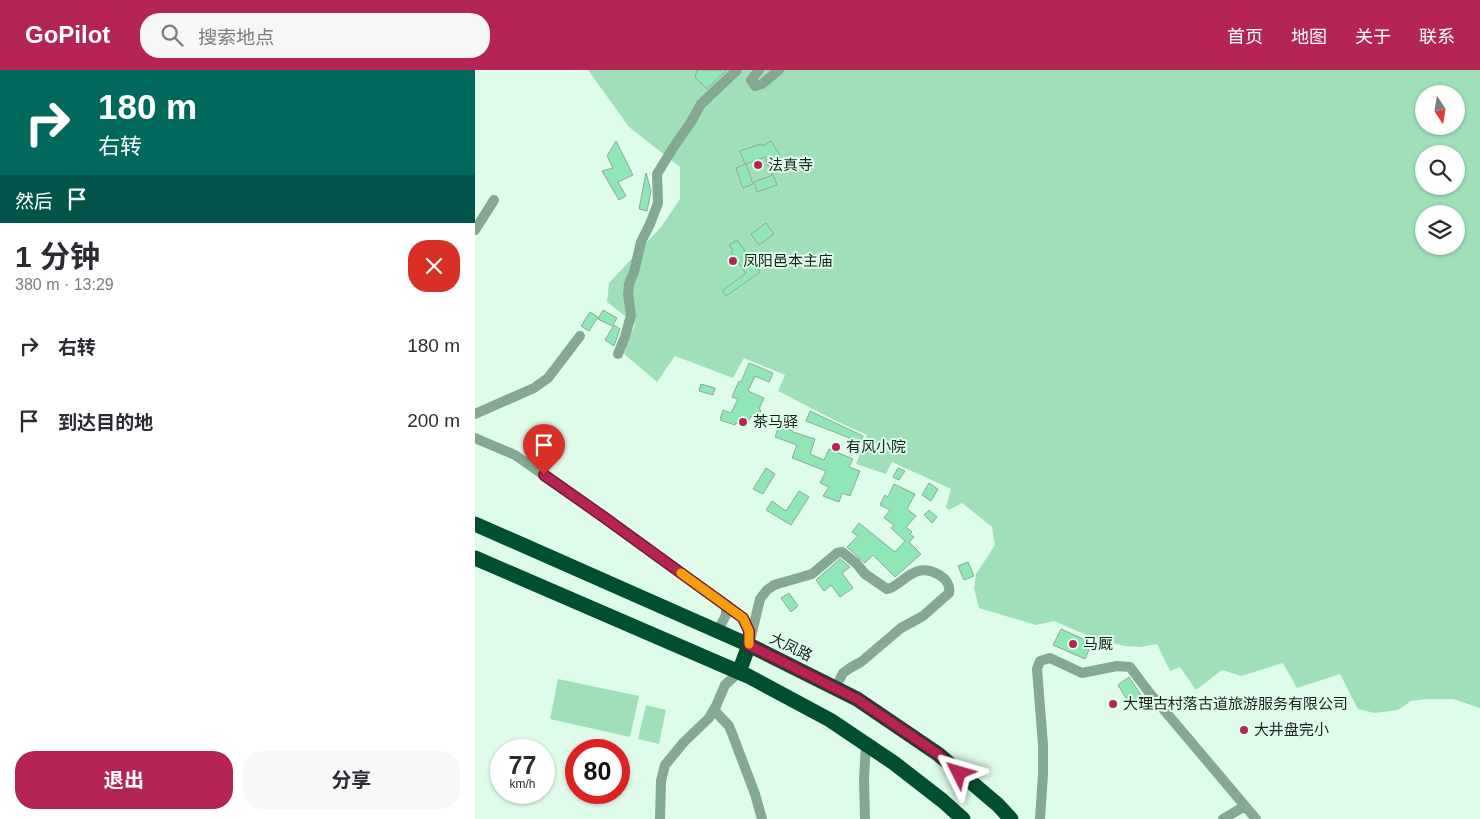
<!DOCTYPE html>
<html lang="zh">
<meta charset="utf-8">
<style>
:root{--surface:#fff;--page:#f7f7f7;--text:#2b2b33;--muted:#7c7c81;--accent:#b52554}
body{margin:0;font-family:Arial,"Noto Sans SC",sans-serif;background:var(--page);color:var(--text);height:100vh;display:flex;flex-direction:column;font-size:19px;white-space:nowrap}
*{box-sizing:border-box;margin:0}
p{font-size:16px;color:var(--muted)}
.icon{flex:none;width:28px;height:28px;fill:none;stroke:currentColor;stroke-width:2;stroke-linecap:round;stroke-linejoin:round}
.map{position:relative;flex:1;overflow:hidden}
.sheet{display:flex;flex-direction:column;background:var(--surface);width:475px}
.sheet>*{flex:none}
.banner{background:#00695c;color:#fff;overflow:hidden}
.needle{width:32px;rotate:168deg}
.tools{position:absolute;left:940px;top:15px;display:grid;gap:10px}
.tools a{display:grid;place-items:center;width:50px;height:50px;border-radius:50%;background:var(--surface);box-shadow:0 1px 4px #0004;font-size:25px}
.speed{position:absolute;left:15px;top:669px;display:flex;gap:10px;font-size:25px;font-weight:700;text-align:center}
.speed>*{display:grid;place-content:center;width:65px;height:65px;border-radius:50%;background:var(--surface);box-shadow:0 1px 4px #0004;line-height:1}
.speed small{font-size:12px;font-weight:400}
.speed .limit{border:8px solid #d22;background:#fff;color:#111}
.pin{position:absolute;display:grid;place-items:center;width:42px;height:42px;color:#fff;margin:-51px -21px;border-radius:50% 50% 50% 0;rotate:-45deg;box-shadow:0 0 5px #0007}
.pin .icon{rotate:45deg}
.me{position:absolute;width:55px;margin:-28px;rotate:310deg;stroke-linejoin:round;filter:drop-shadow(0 0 4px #0008)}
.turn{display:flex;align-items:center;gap:18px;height:105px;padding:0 15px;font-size:22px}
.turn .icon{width:65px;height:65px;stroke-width:2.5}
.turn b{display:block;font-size:35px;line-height:42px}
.then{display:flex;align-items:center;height:48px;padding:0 15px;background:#0003;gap:10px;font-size:19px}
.round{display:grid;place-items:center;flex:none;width:52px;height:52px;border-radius:20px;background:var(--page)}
.headline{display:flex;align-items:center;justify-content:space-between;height:85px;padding:0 15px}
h1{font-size:30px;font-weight:700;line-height:38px}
.button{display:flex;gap:10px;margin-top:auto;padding:10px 15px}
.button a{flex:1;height:58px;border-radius:20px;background:var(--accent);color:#fff;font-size:20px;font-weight:700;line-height:58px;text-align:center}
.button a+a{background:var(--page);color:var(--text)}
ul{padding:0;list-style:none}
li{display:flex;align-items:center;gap:15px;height:75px;padding:0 15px}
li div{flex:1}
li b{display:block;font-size:19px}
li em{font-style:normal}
header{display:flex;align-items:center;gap:30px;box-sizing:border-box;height:70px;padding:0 25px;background:var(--accent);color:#fff}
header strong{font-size:24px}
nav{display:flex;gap:28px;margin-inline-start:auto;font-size:18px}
.search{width:350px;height:45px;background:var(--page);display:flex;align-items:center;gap:12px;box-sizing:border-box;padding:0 18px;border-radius:20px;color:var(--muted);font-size:19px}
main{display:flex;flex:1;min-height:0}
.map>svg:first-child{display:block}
.green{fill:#9fe0b9;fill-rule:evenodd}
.building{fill:#8ee7b4;stroke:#8ea998}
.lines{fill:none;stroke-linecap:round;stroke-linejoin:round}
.street{stroke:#85a893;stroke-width:10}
.highway{stroke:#004f2e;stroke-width:15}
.route-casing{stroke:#761837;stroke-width:12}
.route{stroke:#b52554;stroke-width:9}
.slow{stroke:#f59e0b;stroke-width:9}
.poi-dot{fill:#b52554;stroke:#dffcea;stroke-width:2}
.labels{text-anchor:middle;stroke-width:4;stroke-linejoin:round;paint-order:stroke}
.poi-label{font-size:15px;fill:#18221c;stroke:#dffcea;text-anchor:start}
.street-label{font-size:15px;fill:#18221c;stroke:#dffcea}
</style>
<header>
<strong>GoPilot</strong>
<div class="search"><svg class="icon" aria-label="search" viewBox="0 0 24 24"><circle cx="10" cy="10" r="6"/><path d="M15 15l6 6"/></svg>搜索地点</div>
<nav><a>首页</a><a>地图</a><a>关于</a><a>联系</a></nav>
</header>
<main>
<section class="sheet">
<div class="banner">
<div class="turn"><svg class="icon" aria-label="right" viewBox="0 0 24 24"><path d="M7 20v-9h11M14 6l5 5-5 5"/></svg><div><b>180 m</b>右转</div></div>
<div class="then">然后<svg class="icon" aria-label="arrive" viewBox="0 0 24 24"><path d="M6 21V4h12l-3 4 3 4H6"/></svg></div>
</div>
<div class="headline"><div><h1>1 分钟</h1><p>380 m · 13:29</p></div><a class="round" style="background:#d93025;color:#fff"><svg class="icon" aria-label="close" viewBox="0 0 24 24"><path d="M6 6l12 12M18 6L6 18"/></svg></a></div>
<ul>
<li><svg class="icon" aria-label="right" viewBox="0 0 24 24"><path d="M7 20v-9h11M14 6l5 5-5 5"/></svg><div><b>右转</b></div><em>180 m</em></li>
<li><svg class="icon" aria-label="arrive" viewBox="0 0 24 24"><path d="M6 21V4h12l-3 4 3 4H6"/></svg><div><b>到达目的地</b></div><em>200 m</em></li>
</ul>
<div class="button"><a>退出</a><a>分享</a></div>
</section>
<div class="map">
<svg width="1005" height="749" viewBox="0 0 1005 749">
<rect width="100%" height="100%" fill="#dffcea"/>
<path class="green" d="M 113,0 L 1005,0 L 1005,638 L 978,629 L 951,629 L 936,631 L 923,640 L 900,643 L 883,639 L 865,604 L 822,618 L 808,593 L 766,606 L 747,600 L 721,620 L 705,597 L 695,601 L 682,574 L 665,577 L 649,576 L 616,567 L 579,551 L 561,555 L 504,538 L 499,518 L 501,504 L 520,475 L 517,457 L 487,433 L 474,440 L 471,437 L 476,419 L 417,392 L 411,404 L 381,394 L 392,365 L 361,351 L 303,321 L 310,305 L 269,288 L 258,308 L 200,286 L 182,312 L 149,284 L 160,254 L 132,232 L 134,213 L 186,157 L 205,129 L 205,97 L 154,57 ZM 949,24 L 981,24 L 981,56 L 949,56 ZM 949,84 L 981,84 L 981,116 L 949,116 ZM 949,144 L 981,144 L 981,176 L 949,176 Z
M 83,609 L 164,626 L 155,667 L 75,649 Z
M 171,635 L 191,640 L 184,674 L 163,669 Z"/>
<path class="building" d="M 222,0 L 252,0 L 232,19 L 220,7 Z
M 141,71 L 158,105 L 143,112 L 151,126 L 144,130 L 127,101 L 138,98 L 132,86 Z
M 296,71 L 304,84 L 310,99 L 296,104 L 290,87 L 270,94 L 265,81 L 286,74 L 287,76 Z
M 271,94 L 278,114 L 268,118 L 261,98 Z
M 171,103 L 176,121 L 172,141 L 164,139 Z
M 298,105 L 302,115 L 282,122 L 279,112 Z
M 291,153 L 299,164 L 284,175 L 276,164 Z
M 262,170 L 285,202 L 251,226 L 247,221 L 271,203 L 256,182 L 258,180 L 254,175 Z
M 128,240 L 142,248 L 137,256 L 123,249 Z
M 115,242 L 123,247 L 114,261 L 106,256 Z
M 139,255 L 145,259 L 139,276 L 130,270 Z
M 274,293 L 298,303 L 294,312 L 280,306 L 273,321 L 289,328 L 284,339 L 286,340 L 282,349 L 276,346 L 271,357 L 261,353 L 260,355 L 245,350 L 248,340 L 256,343 L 263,329 L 257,327 L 264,311 L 266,312 Z
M 226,314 L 240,318 L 238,325 L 224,321 Z
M 335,341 L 388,366 L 385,372 L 331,351 Z
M 304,356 L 318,361 L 318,362 L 340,369 L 335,384 L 349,390 L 354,379 L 378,389 L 374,397 L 385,401 L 375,426 L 367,423 L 364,432 L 348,426 L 354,417 L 345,413 L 351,401 L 317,388 L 322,375 L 300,367 Z
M 291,398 L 300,404 L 288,424 L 278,419 Z
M 423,398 L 430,401 L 424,410 L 418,407 Z
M 454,413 L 463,419 L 456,431 L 447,425 Z
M 419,414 L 440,424 L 432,439 L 441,446 L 431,457 L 437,462 L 435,464 L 439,467 L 434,472 L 446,484 L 420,507 L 398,485 L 390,493 L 372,477 L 383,466 L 377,462 L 384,453 L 420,482 L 430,471 L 416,458 L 419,455 L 409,448 L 415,440 L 405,435 L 410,425 L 413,427 Z
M 324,421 L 334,427 L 316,455 L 291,440 L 297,431 L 311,441 Z
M 454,440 L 462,447 L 457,453 L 449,445 Z
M 365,489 L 375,497 L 367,503 L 378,518 L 365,527 L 356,515 L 349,521 L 341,510 Z
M 493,492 L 499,506 L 489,510 L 483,496 Z
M 314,523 L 323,536 L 316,542 L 306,528 Z
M 586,559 L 617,573 L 610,589 L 578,575 Z
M 654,607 L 666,625 L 654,633 L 643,615 Z"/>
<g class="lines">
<path class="street" d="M 284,0 L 276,10 L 280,16 L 287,14 L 304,0
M 0,160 L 19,130
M 143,284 L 150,267 L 156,245 L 153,224 L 154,214 L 159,202 L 166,172 L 175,154 L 183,133 L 182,104 L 198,78 L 216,52 L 226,34 L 262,0
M 0,344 L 59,318 L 73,308 L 105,266
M 0,368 L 40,385 L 126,445 L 193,494 L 251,534 L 268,548 L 274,561 L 274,569
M 242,562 L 251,545 L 251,534
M 274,575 L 285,529 L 292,520 L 299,515 L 337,504 L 362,483 L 367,482 L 381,493 L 390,504 L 412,519 C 423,517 430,505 443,501 C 455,498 477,507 474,523 L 448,546 L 426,558 L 386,592 L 375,598 L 368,603 L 360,618
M 239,640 L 254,656 L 258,666 L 280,724 L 287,749
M 185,749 L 186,711 L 190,695 L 209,672 L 234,648 L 241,636 L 250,615 L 264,602
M 390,749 L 389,709 L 391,674
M 565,749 L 568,704 L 568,675 L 562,599 L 565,591 L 575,588 L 607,603 L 642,596 L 655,597 L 673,621 L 781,749
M 748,749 L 770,736"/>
<path class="highway" d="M 0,454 L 274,575 L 382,629 L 463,684 L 523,735 L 536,749
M 0,488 L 273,606 L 355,650 L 419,693 L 468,731 L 488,749
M 264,602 L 274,575"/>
</g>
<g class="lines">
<defs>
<path id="route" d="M 69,405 L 126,445 L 268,548 L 274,561 L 274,575 L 382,629 L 463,684 L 484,703"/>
</defs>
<use href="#route" class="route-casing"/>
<use href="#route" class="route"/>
<path class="slow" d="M 206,503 L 268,548 L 274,561 L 274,574"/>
</g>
<g class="poi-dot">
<circle cx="283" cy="95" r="5"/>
<circle cx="258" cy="191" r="5"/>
<circle cx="268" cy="352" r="5"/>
<circle cx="361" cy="377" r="5"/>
<circle cx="598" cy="574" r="5"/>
<circle cx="638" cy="634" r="5"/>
<circle cx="769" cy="660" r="5"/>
</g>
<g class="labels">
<g class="poi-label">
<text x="293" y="100">法真寺</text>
<text x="268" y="196">凤阳邑本主庙</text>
<text x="278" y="357">茶马驿</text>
<text x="371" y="382">有风小院</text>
<text x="608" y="579">马厩</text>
<text x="648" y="639">大理古村落古道旅游服务有限公司</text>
<text x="779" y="665">大井盘完小</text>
</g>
<g class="street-label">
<text transform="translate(316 577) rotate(26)" y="5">大凤路</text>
</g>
</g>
</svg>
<div class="tools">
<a><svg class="needle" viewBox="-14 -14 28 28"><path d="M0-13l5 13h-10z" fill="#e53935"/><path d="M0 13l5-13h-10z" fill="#7c7c81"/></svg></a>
<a><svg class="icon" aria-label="search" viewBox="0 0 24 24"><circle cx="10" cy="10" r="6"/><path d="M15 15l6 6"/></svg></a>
<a><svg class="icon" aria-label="layers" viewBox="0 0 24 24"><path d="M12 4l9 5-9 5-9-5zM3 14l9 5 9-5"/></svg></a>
</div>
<div class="speed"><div>77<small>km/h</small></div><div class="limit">80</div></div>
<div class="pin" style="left:69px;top:405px;background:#d93025"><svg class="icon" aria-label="arrive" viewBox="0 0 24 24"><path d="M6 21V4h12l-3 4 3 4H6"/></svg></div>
<svg class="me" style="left:484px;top:703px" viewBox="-20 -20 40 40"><path d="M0-17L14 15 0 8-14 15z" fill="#b52554" stroke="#fff" stroke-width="4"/></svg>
</div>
</main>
